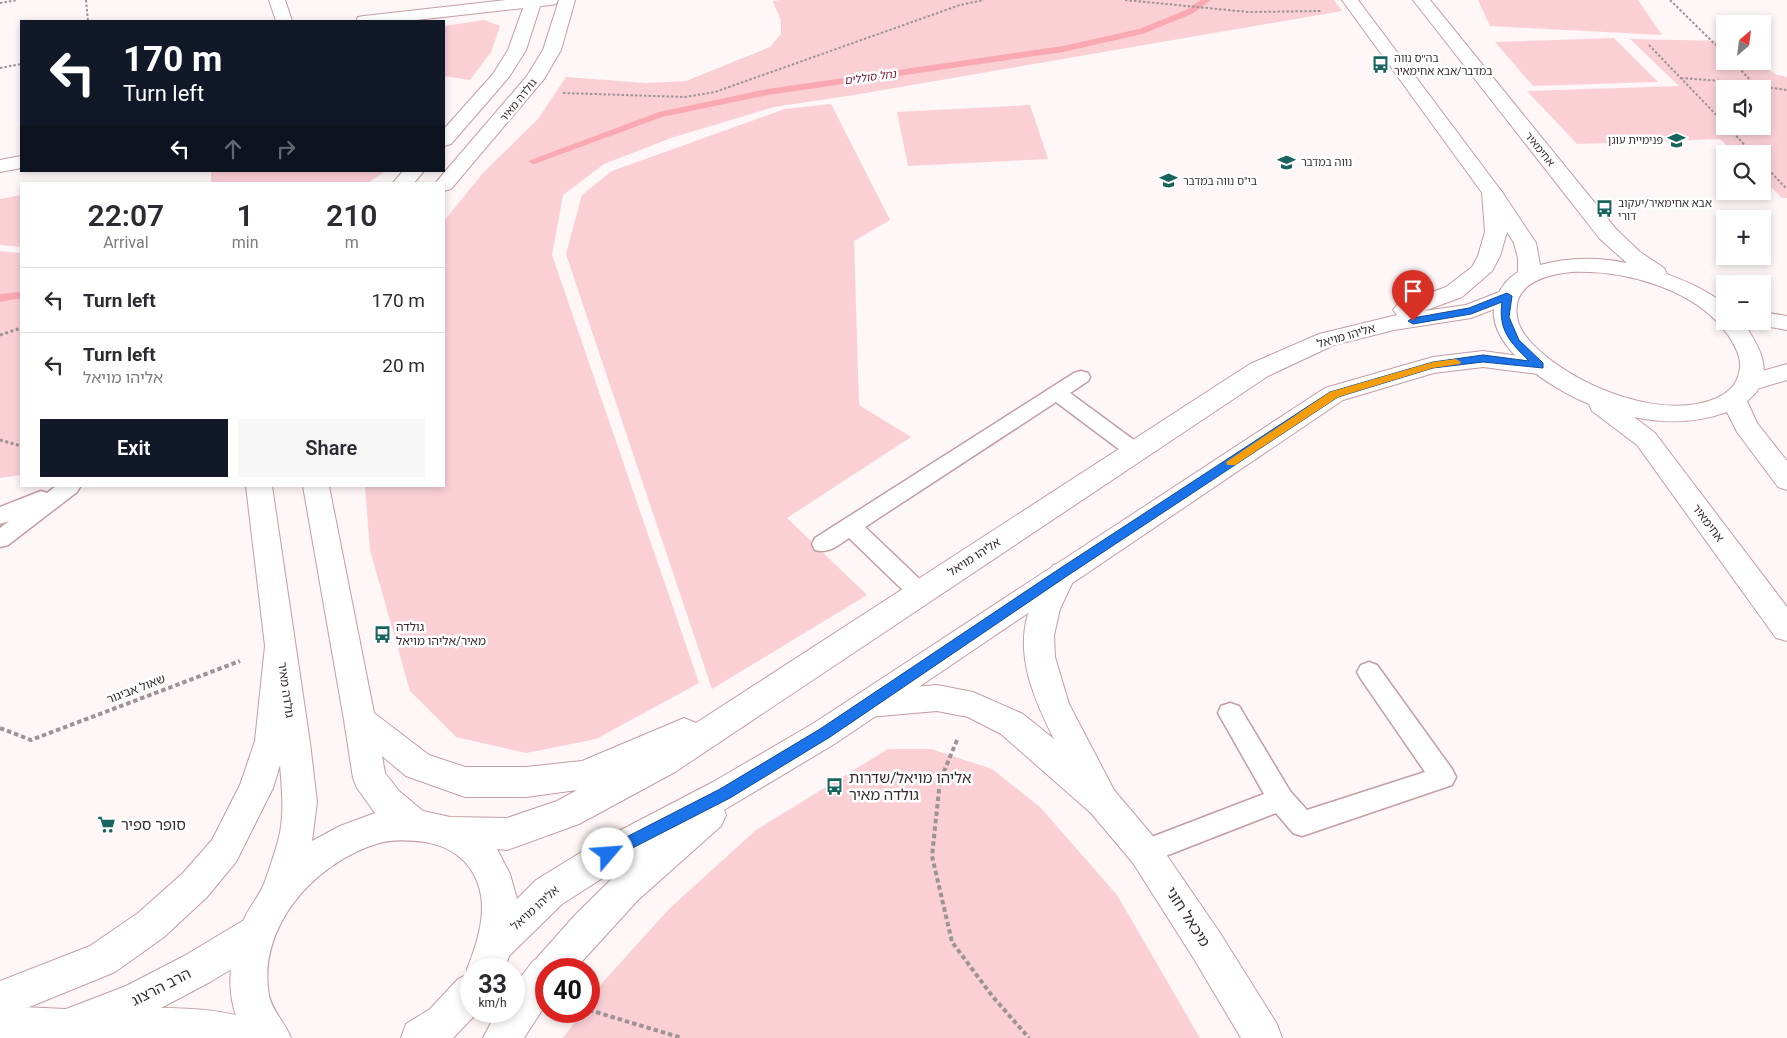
<!DOCTYPE html>
<meta charset="utf-8">
<style>
:root{--surface:#fff;--page:#f7f7f7;--text:#2b2b33;--muted:#7c7c81;--line:#e1e1e2;--accent:#111827}
body{margin:0;font-family:Roboto,"Noto Sans Hebrew",sans-serif;background:var(--page);color:var(--text);height:100vh;display:flex;flex-direction:column;font-size:19px;white-space:nowrap}
*{box-sizing:border-box;margin:0}
p{font-size:16px;color:var(--muted)}
.icon{flex:none;width:28px;height:28px;fill:none;stroke:currentColor;stroke-width:2;stroke-linecap:round;stroke-linejoin:round}
.map{position:relative;flex:1;overflow:hidden}
.sheet{position:absolute;left:20px;top:182px;width:425px;height:305px;display:flex;flex-direction:column;background:var(--surface);border-radius:0px;box-shadow:0 2px 8px #0003}
.sheet>*{flex:none}
.banner{position:absolute;left:20px;top:20px;width:425px;height:152px;border-radius:0px;box-shadow:0 2px 8px #0003;background:#111827;color:#fff;overflow:hidden}
.needle{width:32px;rotate:28deg}
.buttons{position:absolute;left:1716px;top:15px;display:grid;gap:10px}
.buttons a{display:grid;place-items:center;width:55px;height:55px;border-radius:0px;background:var(--surface);box-shadow:0 2px 8px #0003;font-size:25px}
.speed{position:absolute;left:460px;top:958px;display:flex;gap:10px;font-size:25px;font-weight:700;text-align:center}
.speed>*{display:grid;place-content:center;width:65px;height:65px;border-radius:50%;background:var(--surface);box-shadow:0 2px 8px #0003;line-height:1}
.speed small{font-size:12px;font-weight:400}
.speed .limit{border:8px solid #d22;background:#fff;color:#111}
.pin{position:absolute;display:grid;place-items:center;width:42px;height:42px;color:#fff;margin:-51px -21px;border-radius:50% 50% 50% 0;rotate:-45deg;box-shadow:0 0 5px #0007}
.pin .icon{rotate:45deg}
.me{position:absolute;width:55px;margin:-28px;rotate:63deg;stroke-linejoin:round;filter:drop-shadow(0 0 4px #0008)}
.turn{display:flex;align-items:center;gap:18px;height:105px;padding:0 20px;font-size:22px}
.turn .icon{width:65px;height:65px;stroke-width:2.5}
.turn b{display:block;font-size:35px;line-height:42px}
.lanes{display:flex;align-items:center;height:48px;padding:0 20px;background:#0003;justify-content:center;gap:25px;direction:ltr}
.lanes .off{opacity:.35}
.eta{display:flex;justify-content:space-evenly;align-items:center;height:85px;text-align:center}
.eta b{font-size:30px;font-weight:600;line-height:35px}
.cta{display:flex;gap:10px;margin-top:auto;padding:10px 20px}
.cta a{flex:1;height:58px;border-radius:0px;background:var(--accent);color:#fff;font-size:20px;font-weight:600;line-height:58px;text-align:center}
.cta a+a{background:var(--page);color:var(--text)}
ul{padding:0;list-style:none}
li{display:flex;align-items:center;gap:15px;height:65px;padding:0 20px;border-top:1px solid var(--line)}
li div{flex:1}
li b{display:block;font-size:19px}
li em{font-style:normal}
.map>svg:first-child{display:block}
.green{fill:#fad0d5;fill-rule:evenodd}
.lines{fill:none;stroke-linecap:round;stroke-linejoin:round}
.stream{fill:#faa8b3;fill-rule:evenodd}
.service-casing{stroke:#c39ea3;stroke-width:3}
.minor-casing{stroke:#c39ea3;stroke-width:2}
.tertiary-casing{stroke:#c39ea3;stroke-width:2}
.secondary-casing{stroke:#c39ea3;stroke-width:2}
.path-far2{stroke:#9e9394;stroke-width:2;stroke-dasharray:2.5 2;stroke-linecap:butt}
.path-far1{stroke:#9e9394;stroke-width:3;stroke-dasharray:3 2.5;stroke-linecap:butt}
.path{stroke:#9e9394;stroke-width:4;stroke-dasharray:4.5 3;stroke-linecap:butt}
.service{fill:#fff;fill-rule:evenodd}
.minor{fill:#fff;fill-rule:evenodd}
.tertiary{fill:#fff;fill-rule:evenodd}
.secondary{fill:#fff;fill-rule:evenodd}
.route{fill:#1a73e8;stroke:#114b97}
.slow{fill:#f59e0b}
.labels{text-anchor:middle;stroke-width:5;stroke-linejoin:round;paint-order:stroke}
.far-poi-label{font-size:11px;fill:#382a2c;stroke:#fff;text-anchor:start}
.far-water-label{font-size:11px;font-style:italic;fill:#6b132c;stroke:#fff}
.far-street-label{font-size:11px;fill:#382a2c;stroke:#fff}
.street-label{font-size:12px;fill:#382a2c;stroke:#fff}
.poi-label{font-size:12px;fill:#382a2c;stroke:#fff;text-anchor:start}
.near-poi-label{font-size:15px;fill:#382a2c;stroke:#fff;text-anchor:start}
.near-street-label{font-size:15px;fill:#382a2c;stroke:#fff}
</style>
<div class="map">
<svg width="1787" height="1038" viewBox="0 0 1787 1038">
<rect width="100%" height="100%" fill="#fef6f7"/>
<path class="green" d="M 780,0 L 1334,0 L 1342,11 L 854,95 L 774,107 L 671,138 L 604,164 L 563,195 L 552,255 L 699,683 L 596,739 L 526,753 L 456,737 L 410,691 L 370,550 L 365,486 L 444,486 L 444,221 L 483,173 L 538,119 L 566,77 L 646,83 L 686,81 L 770,47 L 781,34 L 781,21 L 773,1 Z
M 1478,0 L 1638,0 L 1662,35 L 1490,26 Z
M 484,20 L 500,26 L 491,52 L 470,80 L 444,76 L 444,26 Z
M 1614,38 L 1658,82 L 1533,86 L 1495,42 Z
M 1630,39 L 1725,41 L 1725,61 L 1756,61 L 1777,75 L 1787,77 L 1787,198 L 1782,198 L 1763,179 L 1762,154 L 1736,154 L 1720,139 L 1577,144 L 1527,91 L 1679,86 ZM 1725,89 L 1762,89 L 1762,126 L 1725,126 Z
M 831,104 L 890,220 L 854,241 L 859,405 L 911,437 L 787,518 L 867,595 L 712,689 L 566,254 L 582,195 L 612,171 L 785,109 Z
M 1030,105 L 1048,159 L 908,166 L 897,112 Z
M 211,171 L 386,171 L 366,184 L 211,184 Z
M 21,195 L 21,247 L 0,245 L 0,199 Z
M 0,251 L 21,253 L 21,475 L 0,478 Z
M 888,749 L 931,749 L 992,769 L 1040,807 L 1117,895 L 1200,1038 L 563,1038 L 583,1011 L 589,1011 L 589,1003 L 603,982 L 669,909 L 756,830 Z"/>
<g class="lines">
<path class="stream" d="M 1201,0 L 1211,0 L 1192,14 L 1142,34 L 1063,52 L 768,95 L 662,117 L 537,163 L 533,164 L 528,161 L 659,112 L 768,89 L 1063,46 L 1139,29 L 1186,10 Z
M 21,292 L 21,298 L 0,302 L 0,294 Z"/>
<defs>
<path id="service" d="M 1081,371 L 1088,373 L 1090,377 L 1088,381 L 1070,393 L 1142,446 L 1145,451 L 1142,456 L 1135,458 L 1128,456 L 1056,402 L 865,527 L 928,587 L 931,593 L 928,599 L 920,602 L 912,599 L 849,538 C 838,545 829,554 815,550 L 812,544 L 815,538 L 1074,373 Z
M 56,486 L 80,487 L 77,492 L 8,545 L 0,547 L 0,528 L 9,521 L 0,524 L 0,507 L 41,491 L 47,493 Z
M 1369,662 L 1377,665 L 1452,769 L 1456,777 L 1452,785 L 1302,836 L 1293,833 L 1276,813 L 1145,864 L 1136,861 L 1132,852 L 1136,843 L 1264,794 L 1218,713 L 1221,706 L 1230,703 L 1239,706 L 1290,791 L 1307,810 L 1425,772 L 1361,679 L 1357,672 L 1361,665 Z"/>
<path id="minor" d="M 269,0 L 285,0 L 292,21 L 276,21 Z
M 506,0 L 558,0 L 556,4 L 550,5 L 407,21 L 356,21 L 358,17 L 364,16 Z
M 21,156 L 21,168 L 0,172 L 0,160 Z
M 1063,562 L 1073,565 L 1077,573 L 1060,609 L 1054,635 L 1055,657 L 1069,704 L 1114,790 L 1157,841 L 1220,933 L 1277,1024 L 1282,1038 L 1241,1038 L 1194,959 L 1133,863 L 1091,813 L 1001,734 L 968,717 L 937,711 L 868,717 L 857,713 L 852,704 L 857,695 L 868,691 L 937,685 L 973,692 L 1023,714 L 1054,739 C 1035,701 1015,657 1028,614 C 1034,597 1044,581 1053,565 Z
M 257,915 L 270,920 L 275,933 L 270,946 L 210,982 L 161,1008 C 196,1008 233,1011 266,1024 L 271,1038 L 0,1038 L 0,1006 L 66,1009 L 126,986 L 184,956 L 244,920 Z"/>
<path id="tertiary" d="M 526,0 L 542,0 L 526,50 L 509,77 L 451,144 L 444,146 L 444,129 L 493,74 L 508,50 Z
M 559,0 L 575,0 L 561,50 L 544,79 L 451,189 L 444,191 L 444,184 L 435,184 L 437,181 L 527,76 L 543,50 Z
M 403,171 L 424,171 L 413,184 L 392,184 Z
M 1492,186 L 1499,188 L 1502,192 L 1507,232 L 1500,256 L 1492,271 L 1462,297 L 1424,311 L 1466,305 L 1507,289 L 1515,291 L 1518,296 L 1515,301 L 1471,318 L 1394,330 L 1334,345 L 1268,376 L 675,772 L 579,824 L 507,850 L 497,849 L 510,874 L 517,899 L 536,880 L 596,843 L 713,782 L 814,723 L 1325,388 L 1433,357 L 1483,351 L 1548,360 L 1551,366 L 1548,372 L 1539,374 L 1483,367 L 1434,373 L 1343,400 L 836,743 L 724,810 L 726,815 L 721,826 L 638,900 L 575,969 L 546,969 L 546,1004 L 524,1038 L 483,1038 L 497,1011 L 514,1011 L 514,986 L 533,961 L 536,959 L 575,915 L 631,860 L 562,904 L 509,956 L 505,969 L 471,969 L 471,1011 L 479,1011 L 456,1035 L 453,1038 L 401,1038 L 406,1024 L 430,1009 L 458,979 L 469,974 L 467,969 C 481,934 493,893 465,862 C 453,850 441,845 425,842 C 409,840 391,839 376,844 C 314,864 257,927 269,995 C 272,1011 285,1022 291,1038 L 248,1038 C 222,1003 228,954 245,917 C 250,906 259,896 264,884 C 269,870 274,855 278,841 C 285,816 282,790 280,765 L 273,788 L 236,862 L 207,897 L 164,937 L 115,972 L 0,1019 L 0,981 L 90,946 L 138,913 L 183,873 L 212,840 L 240,785 L 255,741 L 265,646 L 246,486 L 272,486 L 310,743 L 317,802 L 312,841 L 340,826 L 375,813 L 357,788 L 353,778 L 344,720 L 303,486 L 329,486 L 374,713 L 429,755 L 465,767 L 526,767 L 582,761 L 684,718 L 696,723 L 1250,364 L 1319,334 L 1397,315 L 1393,310 L 1397,305 L 1446,287 L 1472,267 L 1478,256 L 1485,232 L 1482,192 L 1485,188 ZM 382,756 L 406,776 L 465,797 L 526,797 L 577,790 L 557,801 L 507,818 L 450,817 L 423,811 L 399,791 L 385,773 Z
M 1762,312 L 1787,316 L 1787,330 L 1754,324 L 1752,321 L 1762,321 Z
M 1787,364 L 1787,380 L 1753,390 L 1744,388 L 1741,382 L 1744,376 Z"/>
<path id="secondary" d="M 1342,0 L 1358,0 L 1502,192 L 1536,243 L 1540,265 C 1569,257 1597,257 1627,263 L 1600,239 L 1413,0 L 1430,0 L 1616,229 L 1640,252 L 1664,268 L 1667,274 C 1687,282 1708,290 1725,305 L 1725,321 L 1742,321 C 1760,346 1778,377 1747,401 L 1757,423 L 1787,461 L 1787,490 L 1778,487 L 1737,432 L 1727,412 C 1696,423 1666,424 1634,417 L 1655,433 L 1787,607 L 1787,641 L 1776,638 L 1637,445 L 1592,411 L 1589,404 C 1554,390 1480,345 1496,299 C 1500,288 1508,278 1518,272 L 1518,258 L 1514,243 L 1483,194 ZM 1572,272 C 1626,270 1696,289 1728,335 C 1734,344 1741,356 1740,366 C 1739,382 1731,391 1717,398 C 1664,421 1581,388 1541,352 C 1525,338 1512,322 1518,300 C 1525,279 1553,274 1572,272 Z"/>
</defs>
<use href="#service" class="service-casing"/>
<use href="#minor" class="minor-casing"/>
<use href="#tertiary" class="tertiary-casing"/>
<use href="#secondary" class="secondary-casing"/>
<path class="path-far2" d="M 86,0 L 88,21
M 1125,0 L 1248,12 L 1322,11
M 1670,0 L 1725,54
M 0,3 L 17,0
M 1649,45 L 1725,124
M 1732,61 L 1754,84
M 0,68 L 21,64
M 1681,78 L 1722,81 L 1787,90
M 563,93 L 685,97 L 715,92 L 960,5 L 984,0
M 1727,126 L 1753,154
M 1762,163 L 1787,189"/>
<path class="path-far1" d="M 0,335 L 21,328
M 0,440 L 21,446"/>
<path class="path" d="M 0,728 L 31,740 L 240,661
M 957,740 L 940,781 L 932,856 L 952,942 L 993,997 L 1029,1038
M 589,1010 L 682,1038"/>
<use href="#service" class="service"/>
<use href="#minor" class="minor"/>
<use href="#tertiary" class="tertiary"/>
<use href="#secondary" class="secondary"/>
</g>
<path class="route" d="M 1507,293 L 1512,296 L 1509,317 L 1519,340 L 1543,363 L 1543,368 L 1483,362 L 1433,368 L 1338,397 L 1067,576 L 830,737 L 730,798 L 613,858 L 608,860 L 603,858 L 601,854 L 603,849 L 720,789 L 820,729 L 1059,569 L 1330,392 L 1433,362 L 1483,355 L 1529,361 C 1510,342 1498,330 1502,302 L 1471,314 L 1413,324 L 1408,321 L 1413,318 L 1469,308 Z"/>
<path class="slow" d="M 1456,359 L 1461,362 L 1460,364 L 1433,368 L 1338,397 L 1235,465 L 1227,465 L 1226,462 L 1330,392 L 1433,362 Z"/>
<defs>
<symbol id="bus-bare" viewBox="-9 -9 18 18"><path d="M-5-6H5V4H4V6H2V4H-2V6H-4V4H-5ZM-3.5-4V0h7V-4ZM-3.5 1.2v1.5H-2V1.2ZM2 1.2v1.5H3.5V1.2Z" fill="#17645f" stroke="#fff" stroke-width="2.5" paint-order="stroke"/></symbol>
<symbol id="school-bare" viewBox="-9 -9 18 18"><path d="M0-5L7-2L0 1L-7-2ZM-4 1L0 2.5L4 1V4Q0 6-4 4Z" fill="#17645f" stroke="#fff" stroke-width="2.5" paint-order="stroke"/></symbol>
<symbol id="supermarket-bare" viewBox="-9 -9 18 18"><path d="M-6-5.5h2.5l.6 2H6L4.5 2H-2.5L-4.4-4H-6ZM-1.5 3.2a1.3 1.3 0 1 0 .1 0ZM3 3.2a1.3 1.3 0 1 0 .1 0Z" fill="#17645f" stroke="#fff" stroke-width="2.5" paint-order="stroke"/></symbol>
</defs>
<g fill-rule="evenodd">
<use href="#bus-bare" x="1368" y="52" width="25" height="25"/>
<use href="#school-bare" x="1664" y="128" width="25" height="25"/>
<use href="#school-bare" x="1274" y="150" width="25" height="25"/>
<use href="#school-bare" x="1156" y="168" width="25" height="25"/>
<use href="#bus-bare" x="1592" y="196" width="25" height="25"/>
<use href="#bus-bare" x="370" y="622" width="25" height="25"/>
<use href="#bus-bare" x="822" y="774" width="25" height="25"/>
<use href="#supermarket-bare" x="94" y="812" width="25" height="25"/>
</g>
<g class="labels">
<g class="far-poi-label">
<text x="1394" y="62">בה״ס נווה<tspan x="1394" dy="13">במדבר/אבא אחימאיר</tspan></text>
<text x="1663" y="144" text-anchor="end">פנימיית עוגן</text>
<text x="1301" y="166">נווה במדבר</text>
<text x="1183" y="185">בי"ס נווה במדבר</text>
<text x="1618" y="207">אבא אחימאיר/יעקוב<tspan x="1618" dy="13">דורי</tspan></text>
</g>
<g class="far-water-label">
<text transform="translate(870 77) rotate(-8)" y="4">נחל סוללים</text>
</g>
<g class="far-street-label">
<text transform="translate(518 100) rotate(-51)" y="4">גולדה מאיר</text>
<text transform="translate(1540 149) rotate(51)" y="4">אחימאיר</text>
</g>
<g class="street-label">
<text transform="translate(1346 336) rotate(-16)" y="4">אליהו מויאל</text>
<text transform="translate(1708 523) rotate(53)" y="4">אחימאיר</text>
<text transform="translate(974 557) rotate(-33)" y="4">אליהו מויאל</text>
<text transform="translate(136 689) rotate(-21)" y="4">שאול אביגור</text>
<text transform="translate(286 690) rotate(82)" y="4">גולדה מאיר</text>
<text transform="translate(535 908) rotate(-42)" y="4">אליהו מויאל</text>
</g>
<g class="poi-label">
<text x="396" y="631">גולדה<tspan x="396" dy="14">מאיר/אליהו מויאל</tspan></text>
</g>
<g class="near-poi-label">
<text x="849" y="783">אליהו מויאל/שדרות<tspan x="849" dy="17">גולדה מאיר</tspan></text>
<text x="121" y="830">סופר ספיר</text>
</g>
<g class="near-street-label">
<text transform="translate(1188 917) rotate(57)" y="5">מיכאל חזני</text>
<text transform="translate(161 987) rotate(-27)" y="5">הרב הרצוג</text>
</g>
</g>
</svg>
<div class="buttons">
<a><svg class="needle" viewBox="-14 -14 28 28"><path d="M0-13l5 13h-10z" fill="#e53935"/><path d="M0 13l5-13h-10z" fill="#7c7c81"/></svg></a>
<a><svg class="icon" aria-label="sound" viewBox="0 0 24 24"><path d="M4 9h4l5-4v14l-5-4H4zM17 9q2 3 0 6"/></svg></a>
<a><svg class="icon" aria-label="search" viewBox="0 0 24 24"><circle cx="10" cy="10" r="6"/><path d="M15 15l6 6"/></svg></a>
<a>+</a>
<a>−</a>
</div>
<div class="speed"><div>33<small>km/h</small></div><div class="limit">40</div></div>
<div class="pin" style="left:1413px;top:321px;background:#d93025"><svg class="icon" aria-label="arrive" viewBox="0 0 24 24"><path d="M6 21V4h12l-3 4 3 4H6"/></svg></div>
<svg class="me" style="left:608px;top:854px" viewBox="-20 -20 40 40"><circle r="19" fill="#fff"/><path d="M0-13L10 11 0 6-10 11z" fill="#1a73e8"/></svg>
<div class="banner">
<div class="turn"><svg class="icon" aria-label="left" viewBox="0 0 24 24"><path d="M17 20v-9H6M10 6l-5 5 5 5"/></svg><div><b>170 m</b>Turn left</div></div>
<div class="lanes"><svg class="icon" aria-label="left" viewBox="0 0 24 24"><path d="M17 20v-9H6M10 6l-5 5 5 5"/></svg><svg class="icon off" aria-label="ahead" viewBox="0 0 24 24"><path d="M12 20V5M6 11l6-6 6 6"/></svg><svg class="icon off" aria-label="right" viewBox="0 0 24 24"><path d="M7 20v-9h11M14 6l5 5-5 5"/></svg></div>
</div>
<section class="sheet">
<div class="eta">
<div><b>22:07</b><p>Arrival</p></div>
<div><b>1</b><p>min</p></div>
<div><b>210</b><p>m</p></div>
</div>
<ul>
<li><svg class="icon" aria-label="left" viewBox="0 0 24 24"><path d="M17 20v-9H6M10 6l-5 5 5 5"/></svg><div><b>Turn left</b></div><em>170 m</em></li>
<li><svg class="icon" aria-label="left" viewBox="0 0 24 24"><path d="M17 20v-9H6M10 6l-5 5 5 5"/></svg><div><b>Turn left</b><p>אליהו מויאל</p></div><em>20 m</em></li>
</ul>
<div class="cta"><a>Exit</a><a>Share</a></div>
</section>
</div>
